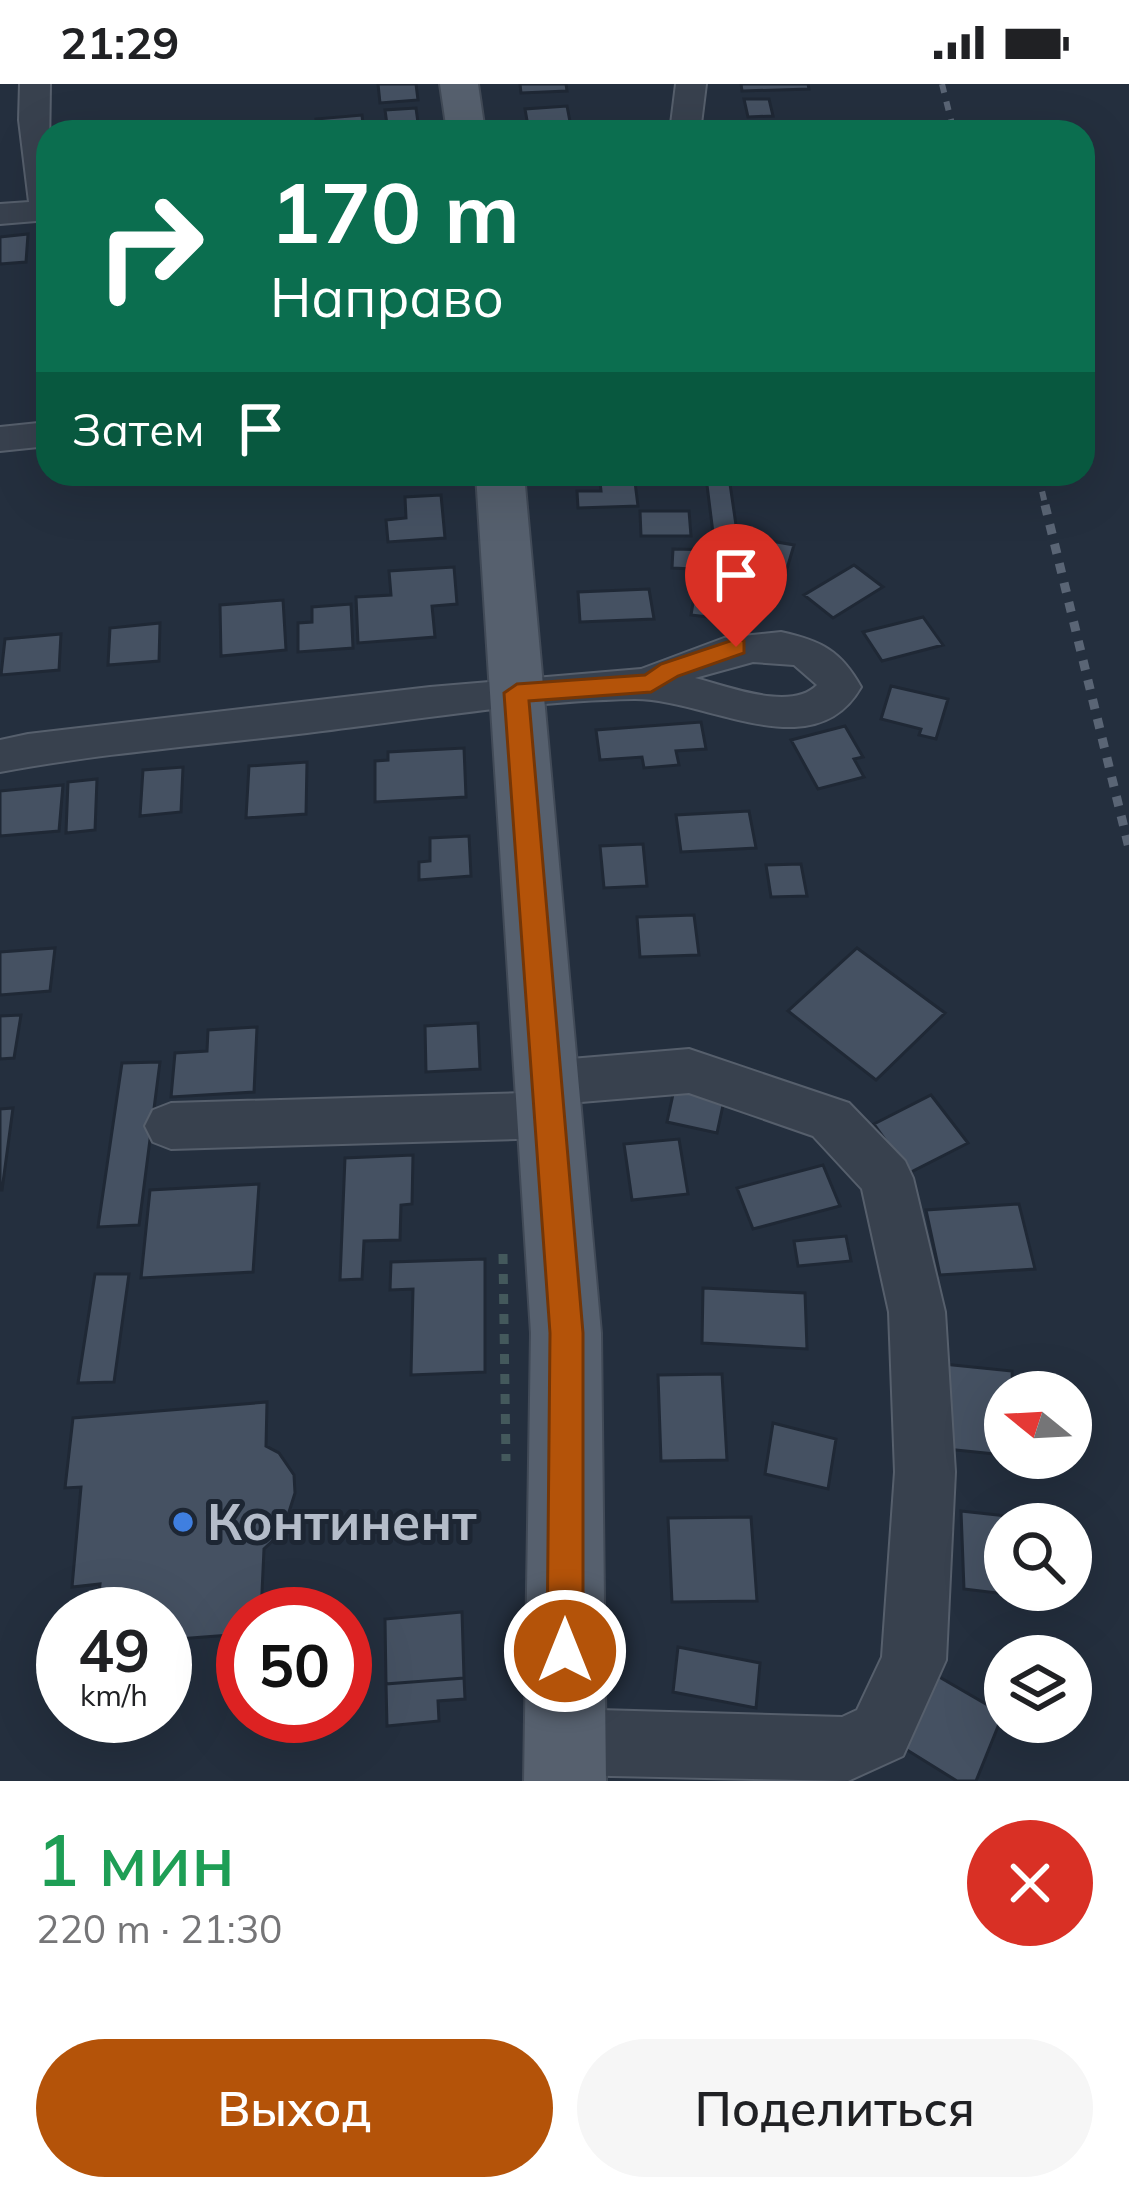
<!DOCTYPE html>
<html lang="ru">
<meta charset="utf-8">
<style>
:root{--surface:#fff;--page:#f6f6f6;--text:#202124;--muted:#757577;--accent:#b45309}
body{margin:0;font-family:Mulish,sans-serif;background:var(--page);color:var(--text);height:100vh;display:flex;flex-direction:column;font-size:45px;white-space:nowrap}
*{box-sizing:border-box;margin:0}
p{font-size:39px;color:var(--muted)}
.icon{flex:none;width:66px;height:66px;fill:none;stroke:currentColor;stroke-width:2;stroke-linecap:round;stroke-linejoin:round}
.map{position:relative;height:1697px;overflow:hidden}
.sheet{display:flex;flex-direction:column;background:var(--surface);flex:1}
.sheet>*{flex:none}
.banner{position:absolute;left:36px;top:36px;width:1059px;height:366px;border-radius:36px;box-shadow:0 12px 48px #0002;background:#0b6e4f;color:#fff;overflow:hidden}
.needle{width:78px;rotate:288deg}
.controls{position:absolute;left:984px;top:1287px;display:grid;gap:24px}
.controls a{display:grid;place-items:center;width:108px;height:108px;border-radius:50%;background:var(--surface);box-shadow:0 12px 48px #0002;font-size:60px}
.speed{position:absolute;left:36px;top:1503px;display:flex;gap:24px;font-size:60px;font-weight:700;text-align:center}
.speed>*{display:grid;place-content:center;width:156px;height:156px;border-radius:50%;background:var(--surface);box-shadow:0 12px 48px #0002;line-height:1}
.speed small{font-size:30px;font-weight:400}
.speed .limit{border:18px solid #d22;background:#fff;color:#111}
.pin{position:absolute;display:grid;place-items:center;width:102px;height:102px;color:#fff;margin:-123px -51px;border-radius:50% 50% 50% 0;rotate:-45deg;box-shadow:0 0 12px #0007}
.pin .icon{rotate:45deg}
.me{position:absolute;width:132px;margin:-66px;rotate:0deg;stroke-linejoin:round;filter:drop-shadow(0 0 9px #0008)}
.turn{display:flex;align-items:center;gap:42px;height:252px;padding:0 36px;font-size:54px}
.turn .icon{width:156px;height:156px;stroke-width:2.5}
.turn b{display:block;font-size:84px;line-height:102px}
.then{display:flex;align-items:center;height:114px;padding:0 36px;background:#0003;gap:24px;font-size:45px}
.round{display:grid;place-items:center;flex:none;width:126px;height:126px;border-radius:63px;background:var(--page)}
.overview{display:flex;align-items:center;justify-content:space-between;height:204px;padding:0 36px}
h1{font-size:72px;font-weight:600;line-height:90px;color:#1e9e55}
.action{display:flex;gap:24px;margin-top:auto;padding:24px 36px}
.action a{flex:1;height:138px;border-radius:72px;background:var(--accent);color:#fff;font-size:48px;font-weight:600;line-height:138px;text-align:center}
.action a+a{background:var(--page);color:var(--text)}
.status{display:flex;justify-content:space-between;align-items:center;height:84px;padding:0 60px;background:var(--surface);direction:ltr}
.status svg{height:33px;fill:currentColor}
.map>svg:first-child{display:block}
.building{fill:#455162;stroke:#1f2835;stroke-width:3}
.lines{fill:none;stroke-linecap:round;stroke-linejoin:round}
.minor-casing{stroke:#565f6c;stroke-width:4}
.major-casing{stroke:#414a57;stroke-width:4}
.path{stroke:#44595c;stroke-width:9;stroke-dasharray:10 10;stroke-linecap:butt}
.minor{fill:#38414e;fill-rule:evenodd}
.major{fill:#56606e;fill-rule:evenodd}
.rail-far1{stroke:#5a6575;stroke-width:6;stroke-dasharray:9 9;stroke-linecap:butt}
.rail{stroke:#5a6575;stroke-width:9;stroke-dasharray:10 10;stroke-linecap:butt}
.route{fill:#b45309;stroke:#753606;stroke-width:3}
.shop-dot{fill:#3f7fe0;stroke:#1d2633;stroke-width:4.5}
.labels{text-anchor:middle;stroke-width:10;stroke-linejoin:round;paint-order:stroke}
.near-poi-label{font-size:51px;font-weight:bold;fill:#b4bcc9;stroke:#1d2633;text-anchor:start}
</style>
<div class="status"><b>21:29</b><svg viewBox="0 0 49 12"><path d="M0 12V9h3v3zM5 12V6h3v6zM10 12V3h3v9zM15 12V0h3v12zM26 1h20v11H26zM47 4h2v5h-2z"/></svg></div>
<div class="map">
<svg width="1129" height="1697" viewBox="0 0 1129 1697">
<rect width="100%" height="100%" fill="#242f3e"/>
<path class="building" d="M 378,0 L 416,0 L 418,16 L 380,19 Z
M 520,0 L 566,0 L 567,7 L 521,9 Z
M 741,0 L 808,0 L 809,5 L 742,7 Z
M 744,15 L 769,15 L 773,32 L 748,33 Z
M 567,22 L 572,48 L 529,48 L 525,25 Z
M 416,24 L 419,46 L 388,48 L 385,26 Z
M 362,31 L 364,48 L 318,48 L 316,35 Z
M 802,39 L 804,48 L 753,48 L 751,40 Z
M 28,150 L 26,178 L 0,180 L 0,153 Z
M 561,390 L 634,390 L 638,422 L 578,424 L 577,407 L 601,407 L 600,398 L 562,399 Z
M 706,393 L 729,393 L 737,448 L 713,449 Z
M 441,411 L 445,454 L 388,458 L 386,436 L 406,434 L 405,413 Z
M 640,427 L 689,427 L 691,452 L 641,452 Z
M 743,452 L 794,461 L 783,498 L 732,489 Z
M 673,465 L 715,466 L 715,486 L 672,484 Z
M 854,481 L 883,503 L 833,534 L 804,511 Z
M 454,483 L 457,520 L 432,522 L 435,553 L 358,559 L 356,513 L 391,511 L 389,487 Z
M 696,501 L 722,504 L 717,534 L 691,531 Z
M 649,505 L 654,535 L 580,538 L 578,508 Z
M 283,516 L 286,566 L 221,572 L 220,521 Z
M 351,520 L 353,564 L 298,568 L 298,539 L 312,538 L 312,523 Z
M 923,533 L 943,561 L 882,577 L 863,548 Z
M 160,539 L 159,577 L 108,581 L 110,544 Z
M 61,550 L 59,586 L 1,591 L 5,555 Z
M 891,602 L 948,615 L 936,655 L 919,651 L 921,645 L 881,635 Z
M 701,638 L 706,665 L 676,667 L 679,681 L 644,684 L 642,673 L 600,676 L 596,646 Z
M 845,642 L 863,673 L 854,675 L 864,693 L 818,705 L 791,656 Z
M 464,664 L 466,713 L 375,718 L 375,677 L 388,676 L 388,668 Z
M 307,678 L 306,730 L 246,734 L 249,682 Z
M 183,683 L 181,728 L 140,732 L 143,686 Z
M 97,695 L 95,746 L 66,749 L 68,698 Z
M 63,701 L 59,747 L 0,752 L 0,707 Z
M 749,727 L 756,764 L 681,768 L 676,731 Z
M 469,752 L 471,792 L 419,796 L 419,778 L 430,777 L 430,754 Z
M 643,760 L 647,802 L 604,804 L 600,762 Z
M 801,780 L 807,812 L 771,813 L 766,781 Z
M 694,831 L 699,871 L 640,873 L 637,833 Z
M 55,864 L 50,907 L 0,911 L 0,868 Z
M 857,864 L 945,929 L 876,996 L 788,927 Z
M 21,931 L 14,974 L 0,975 L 0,932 Z
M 478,939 L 480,985 L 426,988 L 425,942 Z
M 257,943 L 254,1008 L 171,1013 L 175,969 L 207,967 L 208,946 Z
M 160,978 L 139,1141 L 98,1143 L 122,979 Z
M 675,1001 L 725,1012 L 717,1049 L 667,1038 Z
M 931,1011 L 968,1059 L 909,1089 L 874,1040 Z
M 13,1024 L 2,1106 L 0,1106 L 0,1025 Z
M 679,1055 L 688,1110 L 632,1116 L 624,1060 Z
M 413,1071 L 412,1120 L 401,1121 L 400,1156 L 364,1157 L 362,1195 L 340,1196 L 345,1074 Z
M 823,1081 L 840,1122 L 753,1145 L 737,1104 Z
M 259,1100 L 253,1188 L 141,1194 L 150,1106 Z
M 1019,1120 L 1035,1185 L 940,1191 L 926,1126 Z
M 846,1152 L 851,1177 L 798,1182 L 794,1157 Z
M 485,1175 L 485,1288 L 411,1291 L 413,1205 L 390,1206 L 391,1178 Z
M 95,1190 L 129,1190 L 114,1298 L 78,1299 Z
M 703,1204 L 805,1209 L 807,1265 L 702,1259 Z
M 943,1280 L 1012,1287 L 1013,1308 L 1005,1308 L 1005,1371 L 946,1365 Z
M 722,1290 L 727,1376 L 661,1377 L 658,1291 Z
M 267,1318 L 266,1362 L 279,1369 L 294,1391 L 295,1409 L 283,1447 L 264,1465 L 261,1530 L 243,1530 L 243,1550 L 165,1556 L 165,1530 L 97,1530 L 100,1500 L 72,1503 L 81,1403 L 65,1404 L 73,1334 Z
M 773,1339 L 836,1355 L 828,1405 L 765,1390 Z
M 961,1427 L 1042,1436 L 1042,1440 L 1005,1440 L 1005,1506 L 1046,1506 L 1047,1515 L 964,1505 Z
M 751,1433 L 757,1517 L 672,1518 L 668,1434 Z
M 462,1528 L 464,1594 L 386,1600 L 385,1535 Z
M 678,1563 L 760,1579 L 756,1624 L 673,1608 Z
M 929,1587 L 1003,1630 L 976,1697 L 957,1697 L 899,1661 Z
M 464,1594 L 465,1615 L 438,1617 L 439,1637 L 387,1642 L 386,1600 Z"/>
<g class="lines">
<defs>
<path id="minor" d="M 20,0 L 50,0 L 48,136 L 0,140 L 0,120 L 29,118 L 19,36 Z
M 676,0 L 706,0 L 700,48 L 670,48 Z
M 48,338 L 48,362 L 0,367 L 0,343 Z
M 781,548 C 822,557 841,567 861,603 C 814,686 705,614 634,615 C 525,617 415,636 307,649 C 205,661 101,669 0,688 L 0,656 L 28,650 L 430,603 L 641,585 L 724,554 ZM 753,578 L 794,581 L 817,601 C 791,628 727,602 695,594 Z
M 689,965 L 849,1019 L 905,1077 L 913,1094 L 945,1228 L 955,1388 L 946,1576 L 903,1672 L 848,1697 L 565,1691 L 542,1681 L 532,1658 L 542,1635 L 565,1625 L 842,1633 L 857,1626 L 882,1573 L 895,1388 L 889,1228 L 862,1105 L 813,1052 L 689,1009 L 569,1019 L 575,1031 L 567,1047 L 549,1054 L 171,1065 L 153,1058 L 145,1042 L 153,1026 L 171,1019 L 526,1009 L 521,999 L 529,983 L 547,977 Z"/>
<path id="major" d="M 440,0 L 478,0 L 485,48 L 447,48 Z
M 476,390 L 524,390 L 601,1249 L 606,1697 L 524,1697 L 531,1249 Z"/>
</defs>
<use href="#minor" class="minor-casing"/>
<use href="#major" class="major-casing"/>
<path class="path" d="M 503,1170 L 506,1377"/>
<use href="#minor" class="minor"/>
<use href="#major" class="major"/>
<path class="rail-far1" d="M 942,0 L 954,48
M 1038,390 L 1046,424"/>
<path class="rail" d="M 1045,421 L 1129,764"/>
</g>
<path class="route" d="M 736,555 L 744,557 L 744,569 L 678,592 L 651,608 L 529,617 L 583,1249 L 583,1567 L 578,1580 L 565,1585 L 552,1580 L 547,1567 L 550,1249 L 504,609 L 517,600 L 645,591 L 661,580 Z"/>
<circle class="shop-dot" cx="183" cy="1438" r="12"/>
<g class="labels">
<g class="near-poi-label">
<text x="207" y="1456">Континент</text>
</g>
</g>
</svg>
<div class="controls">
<a><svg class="needle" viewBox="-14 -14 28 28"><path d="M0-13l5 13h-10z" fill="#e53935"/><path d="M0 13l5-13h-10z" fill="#757577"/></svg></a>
<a><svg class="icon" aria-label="search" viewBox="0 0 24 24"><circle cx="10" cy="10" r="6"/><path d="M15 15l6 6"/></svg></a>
<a><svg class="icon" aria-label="layers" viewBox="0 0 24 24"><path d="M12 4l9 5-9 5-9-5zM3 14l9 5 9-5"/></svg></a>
</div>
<div class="speed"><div>49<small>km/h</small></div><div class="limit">50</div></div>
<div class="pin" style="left:736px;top:563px;background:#d93025"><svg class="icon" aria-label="arrive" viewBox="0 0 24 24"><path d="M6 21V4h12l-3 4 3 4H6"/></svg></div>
<svg class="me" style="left:565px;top:1567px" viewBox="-20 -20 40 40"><circle r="17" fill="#b45309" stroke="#fff" stroke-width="3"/><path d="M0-11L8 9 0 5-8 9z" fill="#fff"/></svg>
<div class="banner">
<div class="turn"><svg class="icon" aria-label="right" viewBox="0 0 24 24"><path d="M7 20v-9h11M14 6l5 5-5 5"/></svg><div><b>170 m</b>Направо</div></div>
<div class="then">Затем<svg class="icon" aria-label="arrive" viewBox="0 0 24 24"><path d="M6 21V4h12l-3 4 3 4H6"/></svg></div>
</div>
</div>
<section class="sheet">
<div class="overview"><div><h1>1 мин</h1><p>220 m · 21:30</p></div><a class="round" style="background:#d93025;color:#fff"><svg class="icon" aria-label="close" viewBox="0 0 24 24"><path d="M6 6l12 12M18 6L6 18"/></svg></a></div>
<div class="action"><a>Выход</a><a>Поделиться</a></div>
</section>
